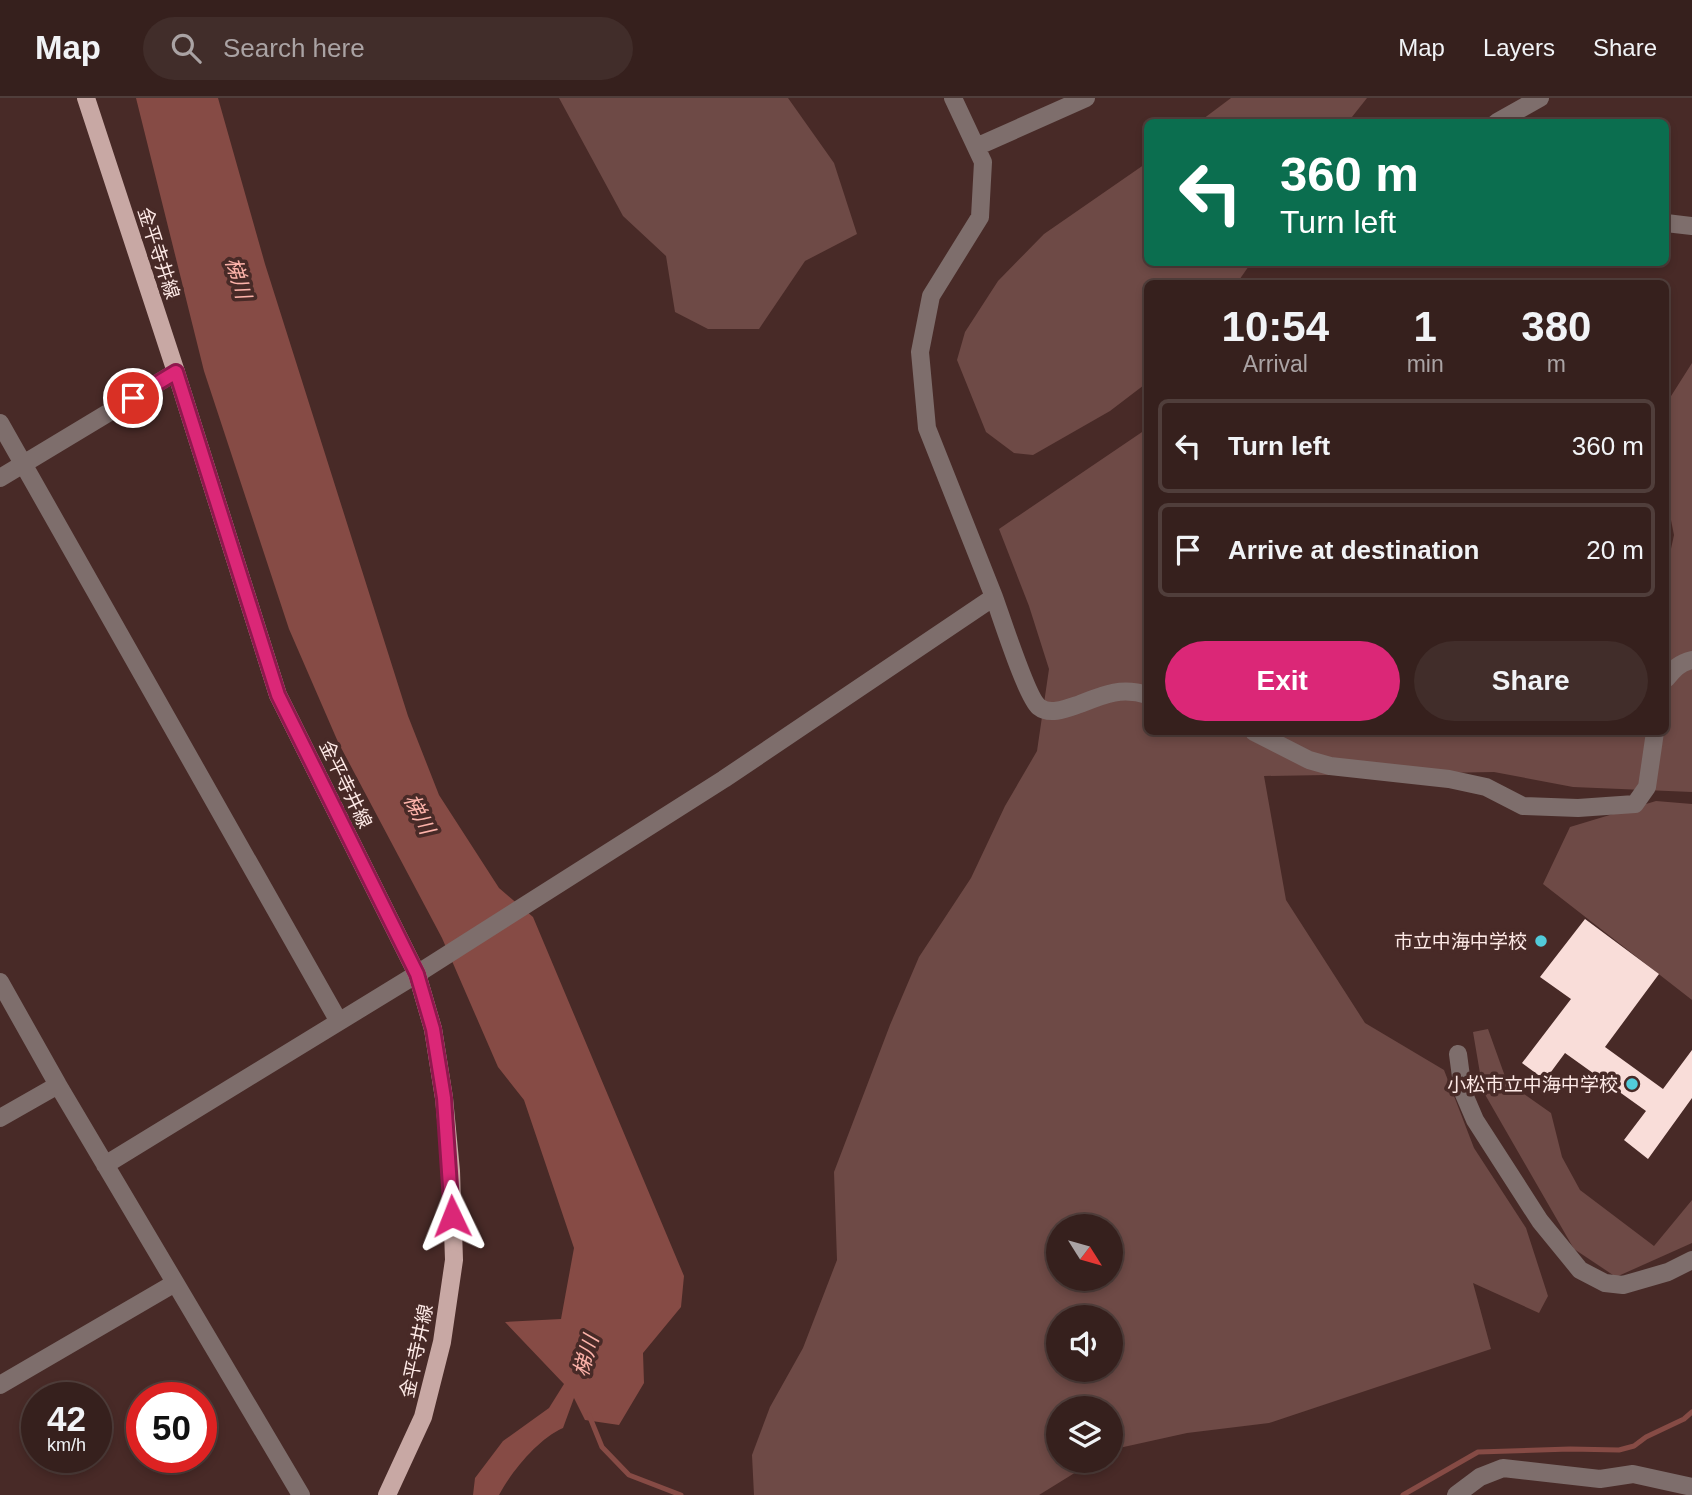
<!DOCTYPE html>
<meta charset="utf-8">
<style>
:root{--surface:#36201d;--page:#412d2a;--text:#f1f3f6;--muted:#aaa3a4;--line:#503e3b;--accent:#db2777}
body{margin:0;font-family:Helvetica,"Noto Sans JP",sans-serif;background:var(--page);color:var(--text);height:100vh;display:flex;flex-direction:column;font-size:26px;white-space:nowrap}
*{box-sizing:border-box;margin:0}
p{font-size:23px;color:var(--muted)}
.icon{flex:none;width:38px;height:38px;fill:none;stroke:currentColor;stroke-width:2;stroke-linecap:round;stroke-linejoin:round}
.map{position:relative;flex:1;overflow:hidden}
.drawer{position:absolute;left:1144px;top:182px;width:525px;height:455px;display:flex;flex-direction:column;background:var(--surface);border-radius:10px;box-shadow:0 4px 10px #0003,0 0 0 2px var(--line)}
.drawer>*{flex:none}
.guide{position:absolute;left:1144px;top:21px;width:525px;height:147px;border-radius:10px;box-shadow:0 4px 10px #0003,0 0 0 2px var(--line);background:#0b6e4f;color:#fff;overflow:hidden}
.needle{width:46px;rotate:127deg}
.tools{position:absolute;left:1046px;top:1116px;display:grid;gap:14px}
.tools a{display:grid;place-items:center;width:77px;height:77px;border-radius:50%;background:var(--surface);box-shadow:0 4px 10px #0003,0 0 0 2px var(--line);font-size:35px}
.speed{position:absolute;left:21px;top:1284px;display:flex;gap:14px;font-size:35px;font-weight:700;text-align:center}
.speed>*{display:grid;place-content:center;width:91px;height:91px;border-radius:50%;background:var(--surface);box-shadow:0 4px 10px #0003,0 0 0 2px var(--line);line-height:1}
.speed small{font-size:18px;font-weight:400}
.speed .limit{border:10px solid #d22;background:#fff;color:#111}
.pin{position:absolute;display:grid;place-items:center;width:60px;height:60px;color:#fff;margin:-30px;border:4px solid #fff;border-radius:50%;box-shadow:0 2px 7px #0007}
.me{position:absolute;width:77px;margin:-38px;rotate:358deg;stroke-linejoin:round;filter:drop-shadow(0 0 5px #0008)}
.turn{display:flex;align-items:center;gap:24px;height:147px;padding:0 21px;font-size:32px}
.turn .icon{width:91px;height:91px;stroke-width:2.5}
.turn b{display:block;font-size:49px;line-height:60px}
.eta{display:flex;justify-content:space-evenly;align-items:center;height:119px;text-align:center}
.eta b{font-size:42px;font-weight:700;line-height:49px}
.cta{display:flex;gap:14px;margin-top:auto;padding:14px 21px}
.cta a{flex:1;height:80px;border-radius:42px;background:var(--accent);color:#fff;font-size:28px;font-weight:700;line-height:80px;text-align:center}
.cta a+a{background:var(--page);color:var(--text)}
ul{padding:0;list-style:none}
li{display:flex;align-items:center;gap:21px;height:94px;margin:0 14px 10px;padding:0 7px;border:4px solid var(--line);border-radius:10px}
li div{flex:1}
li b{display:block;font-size:26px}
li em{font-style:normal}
header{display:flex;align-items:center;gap:42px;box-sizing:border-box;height:98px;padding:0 35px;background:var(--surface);border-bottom:2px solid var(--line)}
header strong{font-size:33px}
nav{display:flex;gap:38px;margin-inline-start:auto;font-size:24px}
.search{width:490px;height:63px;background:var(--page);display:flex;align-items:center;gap:18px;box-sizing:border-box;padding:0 24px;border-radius:38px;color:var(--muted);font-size:26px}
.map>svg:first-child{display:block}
.green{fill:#6e4a46;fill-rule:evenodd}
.water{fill:#864b45}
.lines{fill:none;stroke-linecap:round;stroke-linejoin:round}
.stream{stroke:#864b45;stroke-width:5}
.building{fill:#f9ddd9}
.minor{stroke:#7e6e6c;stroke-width:18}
.major{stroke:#c8a8a4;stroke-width:18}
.route-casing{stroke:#8e194d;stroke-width:18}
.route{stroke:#db2777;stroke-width:12}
.poi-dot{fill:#52cbda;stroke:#482a27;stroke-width:2.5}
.labels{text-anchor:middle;stroke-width:7;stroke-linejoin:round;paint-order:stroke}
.street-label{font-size:19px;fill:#fde9e6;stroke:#482a27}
.poi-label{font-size:19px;fill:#fde9e6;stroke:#482a27;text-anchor:end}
.water-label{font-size:21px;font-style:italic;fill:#fdb3aa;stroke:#482a27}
</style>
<header>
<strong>Map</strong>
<div class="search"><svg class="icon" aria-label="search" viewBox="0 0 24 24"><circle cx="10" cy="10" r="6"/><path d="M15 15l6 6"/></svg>Search here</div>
<nav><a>Map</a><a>Layers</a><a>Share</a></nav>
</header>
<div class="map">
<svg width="1692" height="1397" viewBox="0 0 1692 1397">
<rect width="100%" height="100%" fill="#482a27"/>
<path class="green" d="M 559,0 L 788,0 L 834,65 L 857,136 L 805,163 L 759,231 L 708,231 L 675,214 L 666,158 L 623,118 Z
M 1231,0 L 1367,0 L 1348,24 L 1199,24 Z
M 1148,64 L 1148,164 L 1251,165 L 1237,185 L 1148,186 L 1148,284 L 1110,313 L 1033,357 L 1014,355 L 986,334 L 957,262 L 965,234 L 998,183 L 1044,136 Z
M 1692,265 L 1692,694 L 1573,689 L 1494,674 L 1264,678 L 1286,802 L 1365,925 L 1444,972 L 1474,1050 L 1526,1130 L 1548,1198 L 1539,1215 L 1473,1185 L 1491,1251 L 1269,1325 L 1187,1335 L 1119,1350 L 1111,1354 L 1111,1311 L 1059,1311 L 1059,1363 L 1094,1363 L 1039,1397 L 754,1397 L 752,1357 L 770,1309 L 803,1250 L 837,1162 L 834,1074 L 890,927 L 919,859 L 971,780 L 1005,708 L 1037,653 L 1049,571 L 1029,508 L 999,431 L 1148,330 L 1148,634 L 1666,634 L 1666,465 L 1669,460 L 1674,437 L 1666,397 L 1666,306 ZM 1059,1129 L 1111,1129 L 1111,1181 L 1059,1181 ZM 1059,1220 L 1111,1220 L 1111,1272 L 1059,1272 Z
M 1656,703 L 1692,706 L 1692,902 L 1543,786 L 1570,729 Z
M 1488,931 L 1507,984 L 1551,1015 L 1562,1059 L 1580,1092 L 1654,1148 L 1692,1102 L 1692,1145 L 1616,1179 L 1574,1151 L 1483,993 L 1473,934 Z"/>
<path class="water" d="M 136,0 L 218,0 L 265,166 L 408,618 L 439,697 L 499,790 L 533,819 L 684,1178 L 681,1209 L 643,1255 L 644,1285 L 619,1327 L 585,1322 L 574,1300 L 563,1330 C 538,1341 512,1373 499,1397 L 473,1397 L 475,1380 L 503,1343 L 549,1310 L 564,1286 L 505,1224 L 561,1221 L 574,1150 L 524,1002 L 498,969 L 442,840 L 338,644 L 289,531 L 204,273 Z"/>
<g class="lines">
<path class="stream" d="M 589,1317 L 602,1349 L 629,1377 L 681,1397
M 1403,1397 L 1478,1354 L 1570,1351 L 1619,1352 L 1634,1348 L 1646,1339 L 1684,1321 L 1692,1314"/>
</g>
<path class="building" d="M 1585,821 L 1659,876 L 1605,949 L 1663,991 L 1692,952 L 1692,1000 L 1648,1061 L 1624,1042 L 1646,1013 L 1565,955 L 1545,982 L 1522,965 L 1571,901 L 1540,879 Z"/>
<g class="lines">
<path class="minor" d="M 1497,24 L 1540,0
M 976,49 L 1086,0
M 1666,125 L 1692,128
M 0,325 L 338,922
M 0,380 L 176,274
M 994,499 C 1001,518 1027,600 1039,609 C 1050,618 1068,610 1080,606 C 1105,596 1121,589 1148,597
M 1666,581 C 1674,571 1679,565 1692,562
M 1254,634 L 1309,662 L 1330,668 L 1449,681 L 1486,689 L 1523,708 L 1578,710 L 1635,706 L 1647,689 L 1655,634
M 0,884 L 58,987 L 301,1397
M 1458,956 L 1463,994 L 1475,1022 L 1540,1123 L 1580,1172 L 1605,1185 L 1623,1187 L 1668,1174 L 1692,1162
M 0,1020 L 58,987
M 105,1067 L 417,876 L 724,681 L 994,499 L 927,330 L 920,254 L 931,198 L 980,119 L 983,64 L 953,0
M 0,1287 L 175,1185
M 1456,1397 L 1480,1379 L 1503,1370 L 1600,1381 L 1633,1376 L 1692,1389"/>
<path class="major" d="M 86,0 L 176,274 L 278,597 L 417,876 L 433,931 L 444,1000 L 451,1073 L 454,1162 L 442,1244 L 423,1319 L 387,1397"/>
</g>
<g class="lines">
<defs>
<path id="route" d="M 133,300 L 176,274 L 278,597 L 417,876 L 433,931 L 444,1000 L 452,1118"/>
</defs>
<use href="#route" class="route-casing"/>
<use href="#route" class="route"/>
</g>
<g class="poi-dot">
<circle cx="1541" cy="843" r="7"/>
<circle cx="1632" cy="986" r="7"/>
</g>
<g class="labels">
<g class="street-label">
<text transform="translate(159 155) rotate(72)" y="7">金平寺井線</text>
<text transform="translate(346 686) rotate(64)" y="7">金平寺井線</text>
<text transform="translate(416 1253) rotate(-78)" y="7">金平寺井線</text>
</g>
<g class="poi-label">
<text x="1527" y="850">市立中海中学校</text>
<text x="1618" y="993">小松市立中海中学校</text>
</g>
<g class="water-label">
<text transform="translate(238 180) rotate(73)" y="7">梯川</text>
<text transform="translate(419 716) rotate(63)" y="7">梯川</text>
<text transform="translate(586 1258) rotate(-74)" y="7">梯川</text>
</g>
</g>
</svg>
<div class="tools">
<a><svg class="needle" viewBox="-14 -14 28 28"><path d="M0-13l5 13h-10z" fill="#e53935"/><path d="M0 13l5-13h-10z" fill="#aaa3a4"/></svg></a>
<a><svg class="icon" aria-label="sound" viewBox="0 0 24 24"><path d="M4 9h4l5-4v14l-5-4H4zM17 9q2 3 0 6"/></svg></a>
<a><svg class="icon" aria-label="layers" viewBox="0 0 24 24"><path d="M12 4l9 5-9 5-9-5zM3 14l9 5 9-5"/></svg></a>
</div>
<div class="speed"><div>42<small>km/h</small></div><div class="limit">50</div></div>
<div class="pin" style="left:133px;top:300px;background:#d93025"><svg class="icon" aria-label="arrive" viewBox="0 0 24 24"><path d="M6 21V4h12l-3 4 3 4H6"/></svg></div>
<svg class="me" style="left:452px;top:1118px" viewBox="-20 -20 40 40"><path d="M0-17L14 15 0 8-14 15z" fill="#db2777" stroke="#fff" stroke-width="4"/></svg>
<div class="guide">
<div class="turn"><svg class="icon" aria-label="left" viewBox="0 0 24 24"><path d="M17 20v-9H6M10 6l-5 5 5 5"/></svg><div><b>360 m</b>Turn left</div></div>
</div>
<section class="drawer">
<div class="eta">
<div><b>10:54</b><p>Arrival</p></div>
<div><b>1</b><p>min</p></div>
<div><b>380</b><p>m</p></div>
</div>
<ul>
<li><svg class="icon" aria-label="left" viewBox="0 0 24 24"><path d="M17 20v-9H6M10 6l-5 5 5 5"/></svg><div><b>Turn left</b></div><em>360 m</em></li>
<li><svg class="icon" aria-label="arrive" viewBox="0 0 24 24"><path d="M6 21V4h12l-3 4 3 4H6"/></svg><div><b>Arrive at destination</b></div><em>20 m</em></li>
</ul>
<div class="cta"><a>Exit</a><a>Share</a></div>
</section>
</div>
